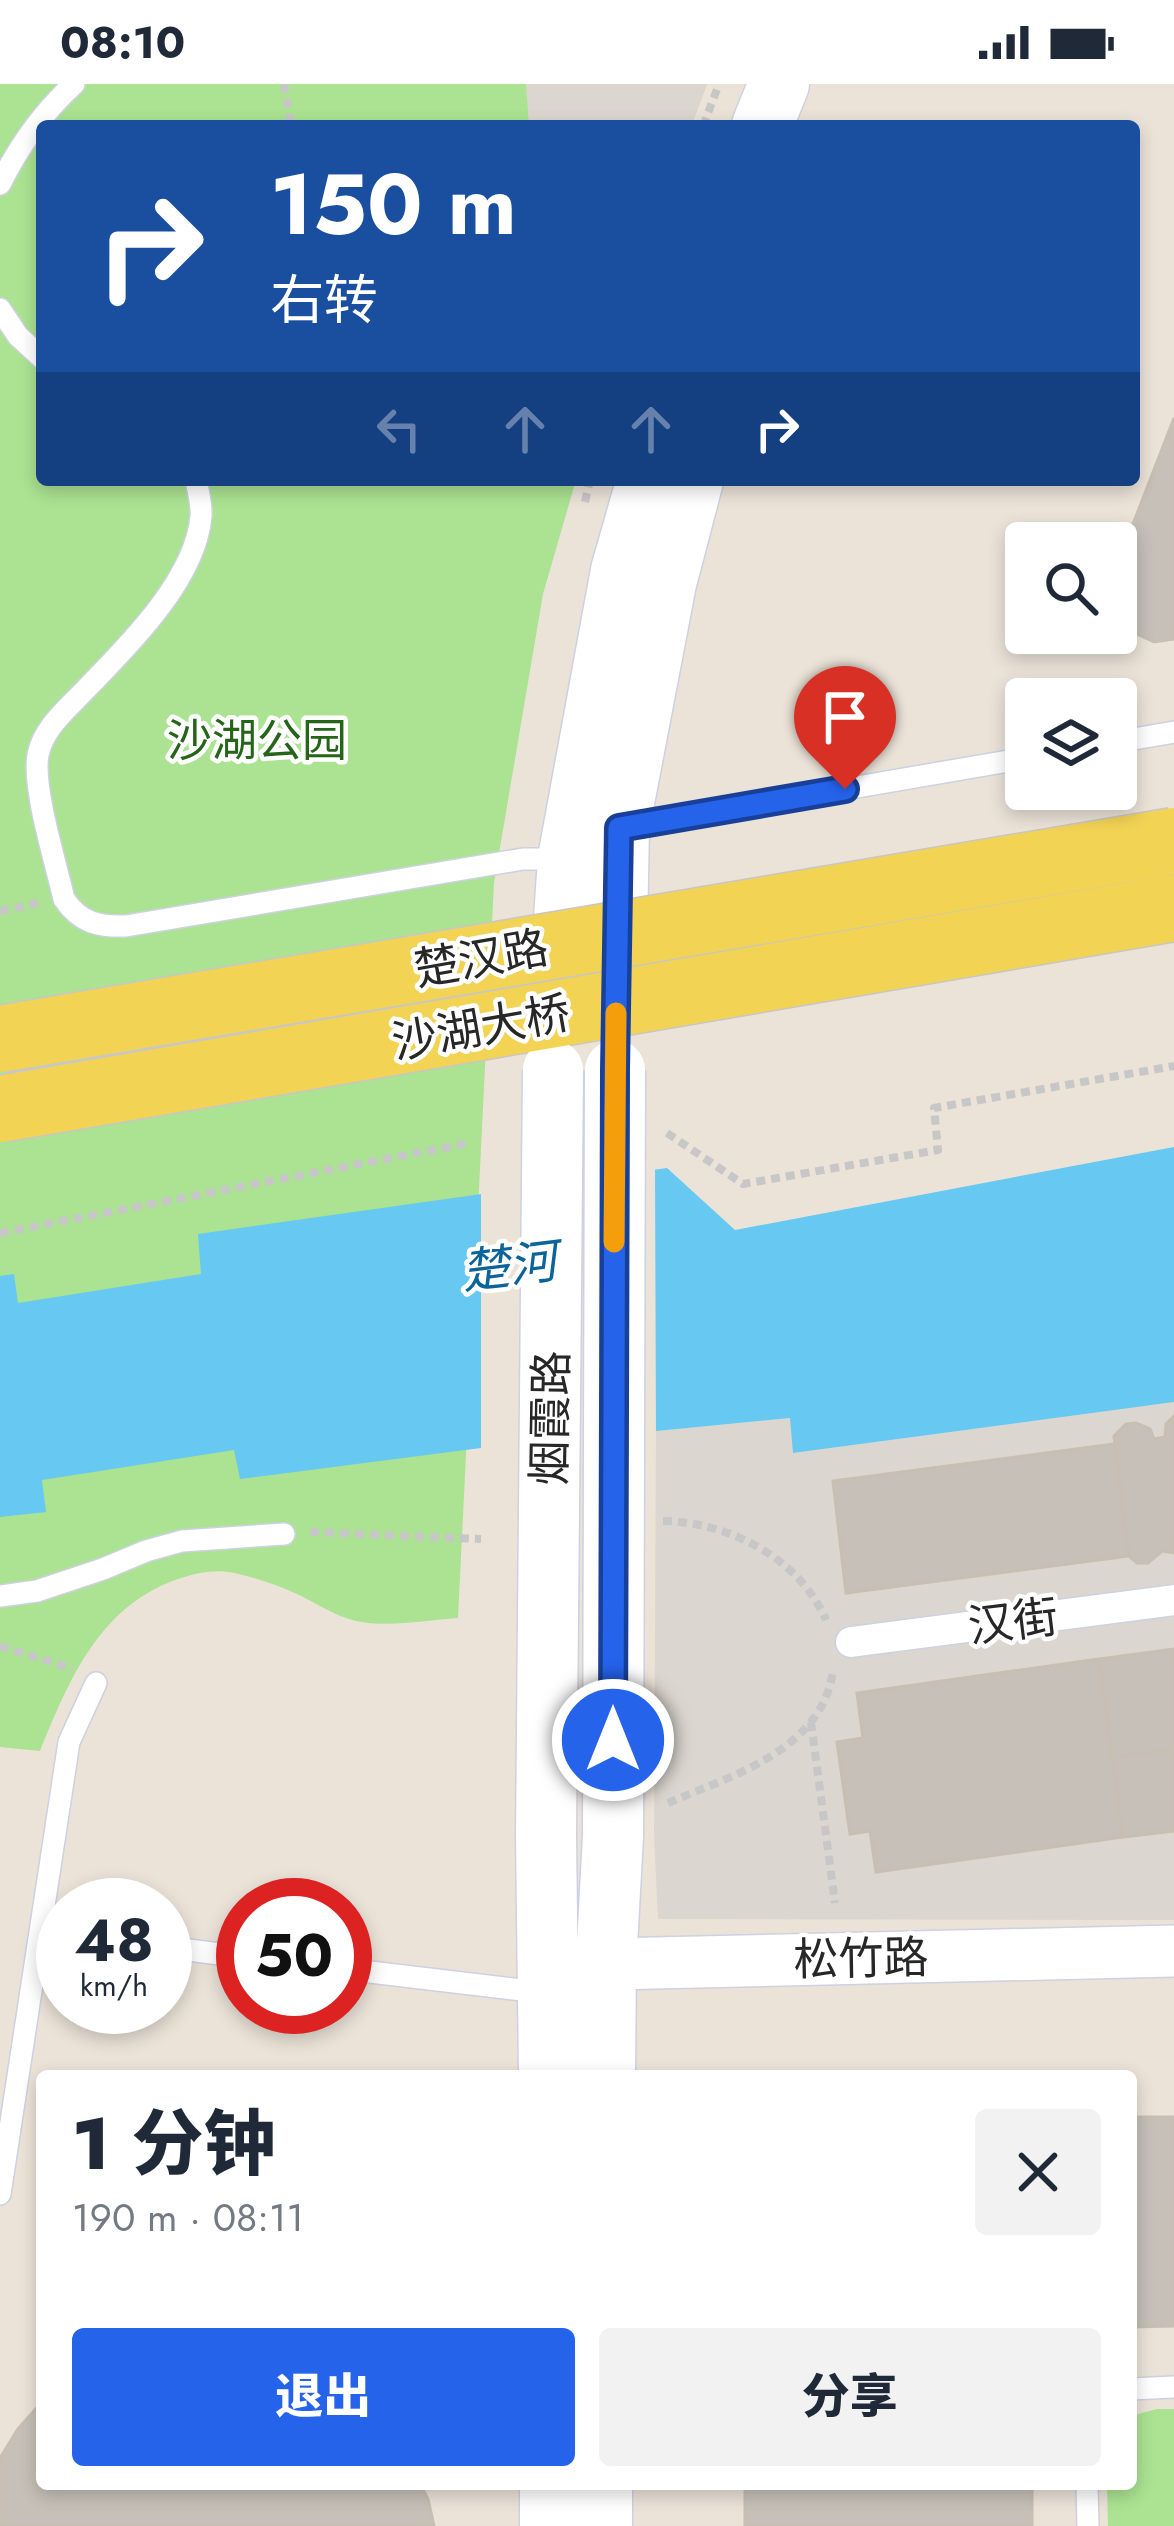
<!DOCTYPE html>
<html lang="zh">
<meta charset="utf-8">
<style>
:root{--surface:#fff;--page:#f2f2f3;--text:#1f2937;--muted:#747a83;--accent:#2563eb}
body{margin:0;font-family:Jost,"Noto Sans SC",sans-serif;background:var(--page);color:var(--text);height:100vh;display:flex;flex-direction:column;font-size:45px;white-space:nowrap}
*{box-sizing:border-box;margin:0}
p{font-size:39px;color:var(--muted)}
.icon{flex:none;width:66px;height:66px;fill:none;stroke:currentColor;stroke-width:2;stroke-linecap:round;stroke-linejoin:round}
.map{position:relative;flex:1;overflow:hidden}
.details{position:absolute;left:36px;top:1986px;width:1101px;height:420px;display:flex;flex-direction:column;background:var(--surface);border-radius:12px;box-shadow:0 6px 18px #0003}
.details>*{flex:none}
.hud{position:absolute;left:36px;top:36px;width:1104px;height:366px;border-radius:12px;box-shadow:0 6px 18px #0003;background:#1a4fa0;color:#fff;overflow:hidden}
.fabs{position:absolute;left:1005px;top:438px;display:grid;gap:24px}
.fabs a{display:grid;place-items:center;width:132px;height:132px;border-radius:12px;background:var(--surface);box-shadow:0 6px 18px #0003;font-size:60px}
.speed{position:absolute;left:36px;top:1794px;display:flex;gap:24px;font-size:60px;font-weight:700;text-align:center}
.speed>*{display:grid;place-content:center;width:156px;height:156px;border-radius:50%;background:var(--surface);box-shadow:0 6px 18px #0003;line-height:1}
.speed small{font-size:30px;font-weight:400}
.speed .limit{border:18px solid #d22;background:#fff;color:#111}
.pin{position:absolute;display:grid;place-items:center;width:102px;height:102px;color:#fff;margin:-123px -51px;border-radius:50% 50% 50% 0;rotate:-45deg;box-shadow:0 0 12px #0007}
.pin .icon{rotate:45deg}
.me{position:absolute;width:132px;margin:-66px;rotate:0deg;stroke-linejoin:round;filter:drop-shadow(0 0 9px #0008)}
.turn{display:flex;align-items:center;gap:42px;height:252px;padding:0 36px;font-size:54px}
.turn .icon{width:156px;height:156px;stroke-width:2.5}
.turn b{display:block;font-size:84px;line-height:102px}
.lanes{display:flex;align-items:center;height:114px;padding:0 36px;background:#0003;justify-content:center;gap:60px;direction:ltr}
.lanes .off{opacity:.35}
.round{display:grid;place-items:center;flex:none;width:126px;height:126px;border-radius:12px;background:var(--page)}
.summary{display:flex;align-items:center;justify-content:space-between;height:204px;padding:0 36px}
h1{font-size:72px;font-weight:800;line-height:90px}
.action{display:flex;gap:24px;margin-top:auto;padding:24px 36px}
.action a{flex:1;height:138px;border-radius:12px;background:var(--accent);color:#fff;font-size:48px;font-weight:800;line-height:138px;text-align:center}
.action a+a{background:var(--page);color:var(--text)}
.status{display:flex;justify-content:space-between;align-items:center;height:84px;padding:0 60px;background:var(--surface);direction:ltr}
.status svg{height:33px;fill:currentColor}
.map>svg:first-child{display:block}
.green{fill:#abe392}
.plaza{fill:#dbd6cf}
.water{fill:#67c8f1}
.pier{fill:#ebe3d8}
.building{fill:#c6c0b8;stroke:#c6bfb2;stroke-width:3}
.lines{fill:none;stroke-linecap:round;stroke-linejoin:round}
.service-casing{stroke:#cdd1e1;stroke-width:24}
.pedestrian-casing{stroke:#cdd1e1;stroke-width:33}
.tertiary-casing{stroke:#cdd1e1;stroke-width:54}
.secondary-casing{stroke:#cdd1e1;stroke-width:63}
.path{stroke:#c7c7c7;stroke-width:8;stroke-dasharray:9 6;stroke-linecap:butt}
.service{stroke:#fff;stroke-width:21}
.pedestrian{stroke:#fff;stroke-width:30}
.tertiary{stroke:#fff;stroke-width:51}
.secondary{stroke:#fff;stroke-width:60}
.secondary-bridge-casing{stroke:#cdd1e1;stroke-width:63;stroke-linecap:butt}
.primary-bridge-casing{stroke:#c7c7c7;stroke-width:69;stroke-linecap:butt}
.secondary-bridge{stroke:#fff;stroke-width:60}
.primary-bridge{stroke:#f3d354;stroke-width:66}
.route-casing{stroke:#184099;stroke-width:30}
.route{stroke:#2563eb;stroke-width:21}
.slow{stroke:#f59e0b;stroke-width:21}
.labels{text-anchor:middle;stroke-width:9;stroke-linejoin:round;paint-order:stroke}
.park-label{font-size:45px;fill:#256517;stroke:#fff}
.street-label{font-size:45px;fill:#272727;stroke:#fff}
.water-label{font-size:48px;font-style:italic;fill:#0a6399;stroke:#fff}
</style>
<div class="status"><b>08:10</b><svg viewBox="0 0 49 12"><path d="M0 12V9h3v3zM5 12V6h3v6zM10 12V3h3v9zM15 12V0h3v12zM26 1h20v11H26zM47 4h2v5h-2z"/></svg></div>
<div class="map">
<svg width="1174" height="2442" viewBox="0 0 1174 2442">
<rect width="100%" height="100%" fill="#ebe3d8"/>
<path class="green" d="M 0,0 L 707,0 L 691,42 L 42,42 L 42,396 L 576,396 L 543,510 L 494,799 L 458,1534 C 426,1536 388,1544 356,1537 C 335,1532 316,1519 297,1510 C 278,1501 256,1494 235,1489 C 217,1485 199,1488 181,1494 C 100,1520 69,1596 40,1667 L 0,1663 Z
M 1157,2325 L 1174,2325 L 1174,2442 L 1108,2442 L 1107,2400 L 1131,2400 L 1131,2335 L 1138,2330 Z"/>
<path class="plaza" d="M 526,0 L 707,0 L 691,42 L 529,42 Z
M 1174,1318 L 1174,1332 L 1166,1340 L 1165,1353 L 1154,1355 L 1147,1343 L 1131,1339 L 1116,1348 L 1114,1360 L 833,1398 L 847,1509 L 1129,1472 L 1137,1479 L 1148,1479 L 1162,1467 L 1174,1469 L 1174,1565 L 858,1609 L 863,1654 L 837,1659 L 850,1749 L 870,1747 L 876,1788 L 1174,1747 L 1174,1836 L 658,1835 L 654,1752 L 656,1347 L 791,1334 L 794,1369 Z"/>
<path class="water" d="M 1174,1063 L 1174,1318 L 793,1369 L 790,1334 L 481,1364 L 240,1395 L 234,1366 L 42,1396 L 46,1428 L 0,1433 L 0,1192 L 14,1190 L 18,1219 L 201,1190 L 198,1150 L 667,1084 L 735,1146 Z"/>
<path class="pier" d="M 655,1080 L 656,1353 L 481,1371 L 481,1104 Z"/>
<path class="building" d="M 1174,334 L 1174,555 L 1154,558 L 1116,540 L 1116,484 Z
M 1174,1332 L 1174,1469 L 1162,1467 L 1148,1479 L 1137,1479 L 1129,1472 L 1114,1352 L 1126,1340 L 1136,1339 L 1150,1345 L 1154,1355 L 1165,1353 L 1166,1340 Z
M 1114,1360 L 1129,1472 L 846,1509 L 833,1397 Z
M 1174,1565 L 1174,1666 L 1112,1673 L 1099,1575 Z
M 1099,1575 L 1123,1753 L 876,1788 L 870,1747 L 850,1750 L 837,1658 L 863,1654 L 857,1609 Z
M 1174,1666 L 1174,1747 L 1123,1753 L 1112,1673 Z
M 1131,2033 L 1174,2033 L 1174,2242 L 1131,2243 Z
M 42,2318 L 42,2400 L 420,2400 L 428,2415 L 434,2442 L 0,2442 L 0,2374 L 18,2345 Z
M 745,2400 L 1032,2400 L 1032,2442 L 745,2442 Z"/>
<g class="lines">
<defs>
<path id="service" d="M 0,100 C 19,62 42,29 74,0
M 0,225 L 18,252 L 42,274
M 196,396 C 198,407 202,421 201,432 C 196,495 128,562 86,605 C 68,624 43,644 38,671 C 32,703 56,780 64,815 C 80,839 99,843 126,842 L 523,775 L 565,775
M 1116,658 L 1174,648
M 625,743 L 1026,674
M 0,1512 L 37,1507 L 103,1485 L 146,1467 L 182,1457 L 284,1450
M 165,1863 L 243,1873
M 345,1885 L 547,1909
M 0,2110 L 69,1658 L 96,1599
M 1131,2305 L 1174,2303
M 1087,2400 L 1088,2442"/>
<path id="pedestrian" d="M 851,1558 L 1174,1516"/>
<path id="tertiary" d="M 567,1881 L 1174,1867"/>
<path id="secondary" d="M 762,42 L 779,0
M 616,896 L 619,744 L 666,499 L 693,396
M 559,909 L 568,775 L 621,487 L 647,396
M 546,1752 L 549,1992
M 605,1992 L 606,1880 L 613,1752
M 550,2400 L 550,2442
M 602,2442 L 602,2400"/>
</defs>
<use href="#service" class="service-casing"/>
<use href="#pedestrian" class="pedestrian-casing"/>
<use href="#tertiary" class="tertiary-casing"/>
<use href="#secondary" class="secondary-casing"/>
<path class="path" d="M 284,0 L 291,42
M 703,42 L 719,0
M 585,418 L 590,396
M 0,827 L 40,819
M 667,1049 L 743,1100 L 938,1066 L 934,1024 L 1174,982
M 0,1149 L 469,1059
M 663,1437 C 729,1438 799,1474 826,1536
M 310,1448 L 481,1455
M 0,1562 L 73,1585
M 811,1638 L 835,1819
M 668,1719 C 731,1692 823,1666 833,1586"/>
<use href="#service" class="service"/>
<use href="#pedestrian" class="pedestrian"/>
<use href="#tertiary" class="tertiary"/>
<use href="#secondary" class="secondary"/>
<defs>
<path id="secondary-bridge" d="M 546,1752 L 553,986
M 613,1752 L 615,986"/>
<path id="primary-bridge" d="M 0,955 L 1174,757
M 0,1025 L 1174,824"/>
</defs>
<use href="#secondary-bridge" class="secondary-bridge-casing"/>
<use href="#primary-bridge" class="primary-bridge-casing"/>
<use href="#secondary-bridge" class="secondary-bridge"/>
<use href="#primary-bridge" class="primary-bridge"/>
</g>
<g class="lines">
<defs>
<path id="route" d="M 613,1656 L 615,986 L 619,744 L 845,705"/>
</defs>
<use href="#route" class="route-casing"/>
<use href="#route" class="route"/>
<path class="slow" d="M 614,1158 L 616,929"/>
</g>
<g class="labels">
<g class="park-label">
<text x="257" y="672">沙湖公园</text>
</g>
<g class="street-label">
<text transform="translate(481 874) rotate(-10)" y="16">楚汉路</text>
<text transform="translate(481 943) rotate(-10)" y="16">沙湖大桥</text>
<text transform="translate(550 1334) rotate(-89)" y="16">烟霞路</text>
<text transform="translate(1013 1537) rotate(-7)" y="16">汉街</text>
<text transform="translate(861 1874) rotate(-1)" y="16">松竹路</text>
</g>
<g class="water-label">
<text transform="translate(509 1182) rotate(-7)" y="17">楚河</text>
</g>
</g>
</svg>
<div class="fabs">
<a><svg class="icon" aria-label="search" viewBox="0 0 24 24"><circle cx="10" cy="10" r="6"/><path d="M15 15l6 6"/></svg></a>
<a><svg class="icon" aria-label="layers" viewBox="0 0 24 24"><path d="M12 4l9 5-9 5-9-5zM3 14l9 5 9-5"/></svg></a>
</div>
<div class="speed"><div>48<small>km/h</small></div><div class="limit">50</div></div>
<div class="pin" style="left:845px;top:705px;background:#d93025"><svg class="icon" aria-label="arrive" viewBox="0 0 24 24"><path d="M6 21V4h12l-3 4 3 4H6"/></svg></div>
<svg class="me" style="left:613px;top:1656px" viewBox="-20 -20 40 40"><circle r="17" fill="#2563eb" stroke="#fff" stroke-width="3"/><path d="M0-11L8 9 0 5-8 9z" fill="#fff"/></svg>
<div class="hud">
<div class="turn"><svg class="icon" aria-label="right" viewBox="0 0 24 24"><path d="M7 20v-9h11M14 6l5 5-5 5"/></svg><div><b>150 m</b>右转</div></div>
<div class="lanes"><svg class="icon off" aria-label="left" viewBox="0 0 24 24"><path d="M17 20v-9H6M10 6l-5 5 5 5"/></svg><svg class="icon off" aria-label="ahead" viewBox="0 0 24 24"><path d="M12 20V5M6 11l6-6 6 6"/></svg><svg class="icon off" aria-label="ahead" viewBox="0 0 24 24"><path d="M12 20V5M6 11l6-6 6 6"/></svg><svg class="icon" aria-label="right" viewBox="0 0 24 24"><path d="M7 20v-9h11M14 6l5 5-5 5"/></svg></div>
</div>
<section class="details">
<div class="summary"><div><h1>1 分钟</h1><p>190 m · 08:11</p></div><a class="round"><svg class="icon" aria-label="close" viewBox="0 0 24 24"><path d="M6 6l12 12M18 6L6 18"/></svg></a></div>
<div class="action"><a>退出</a><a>分享</a></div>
</section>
</div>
